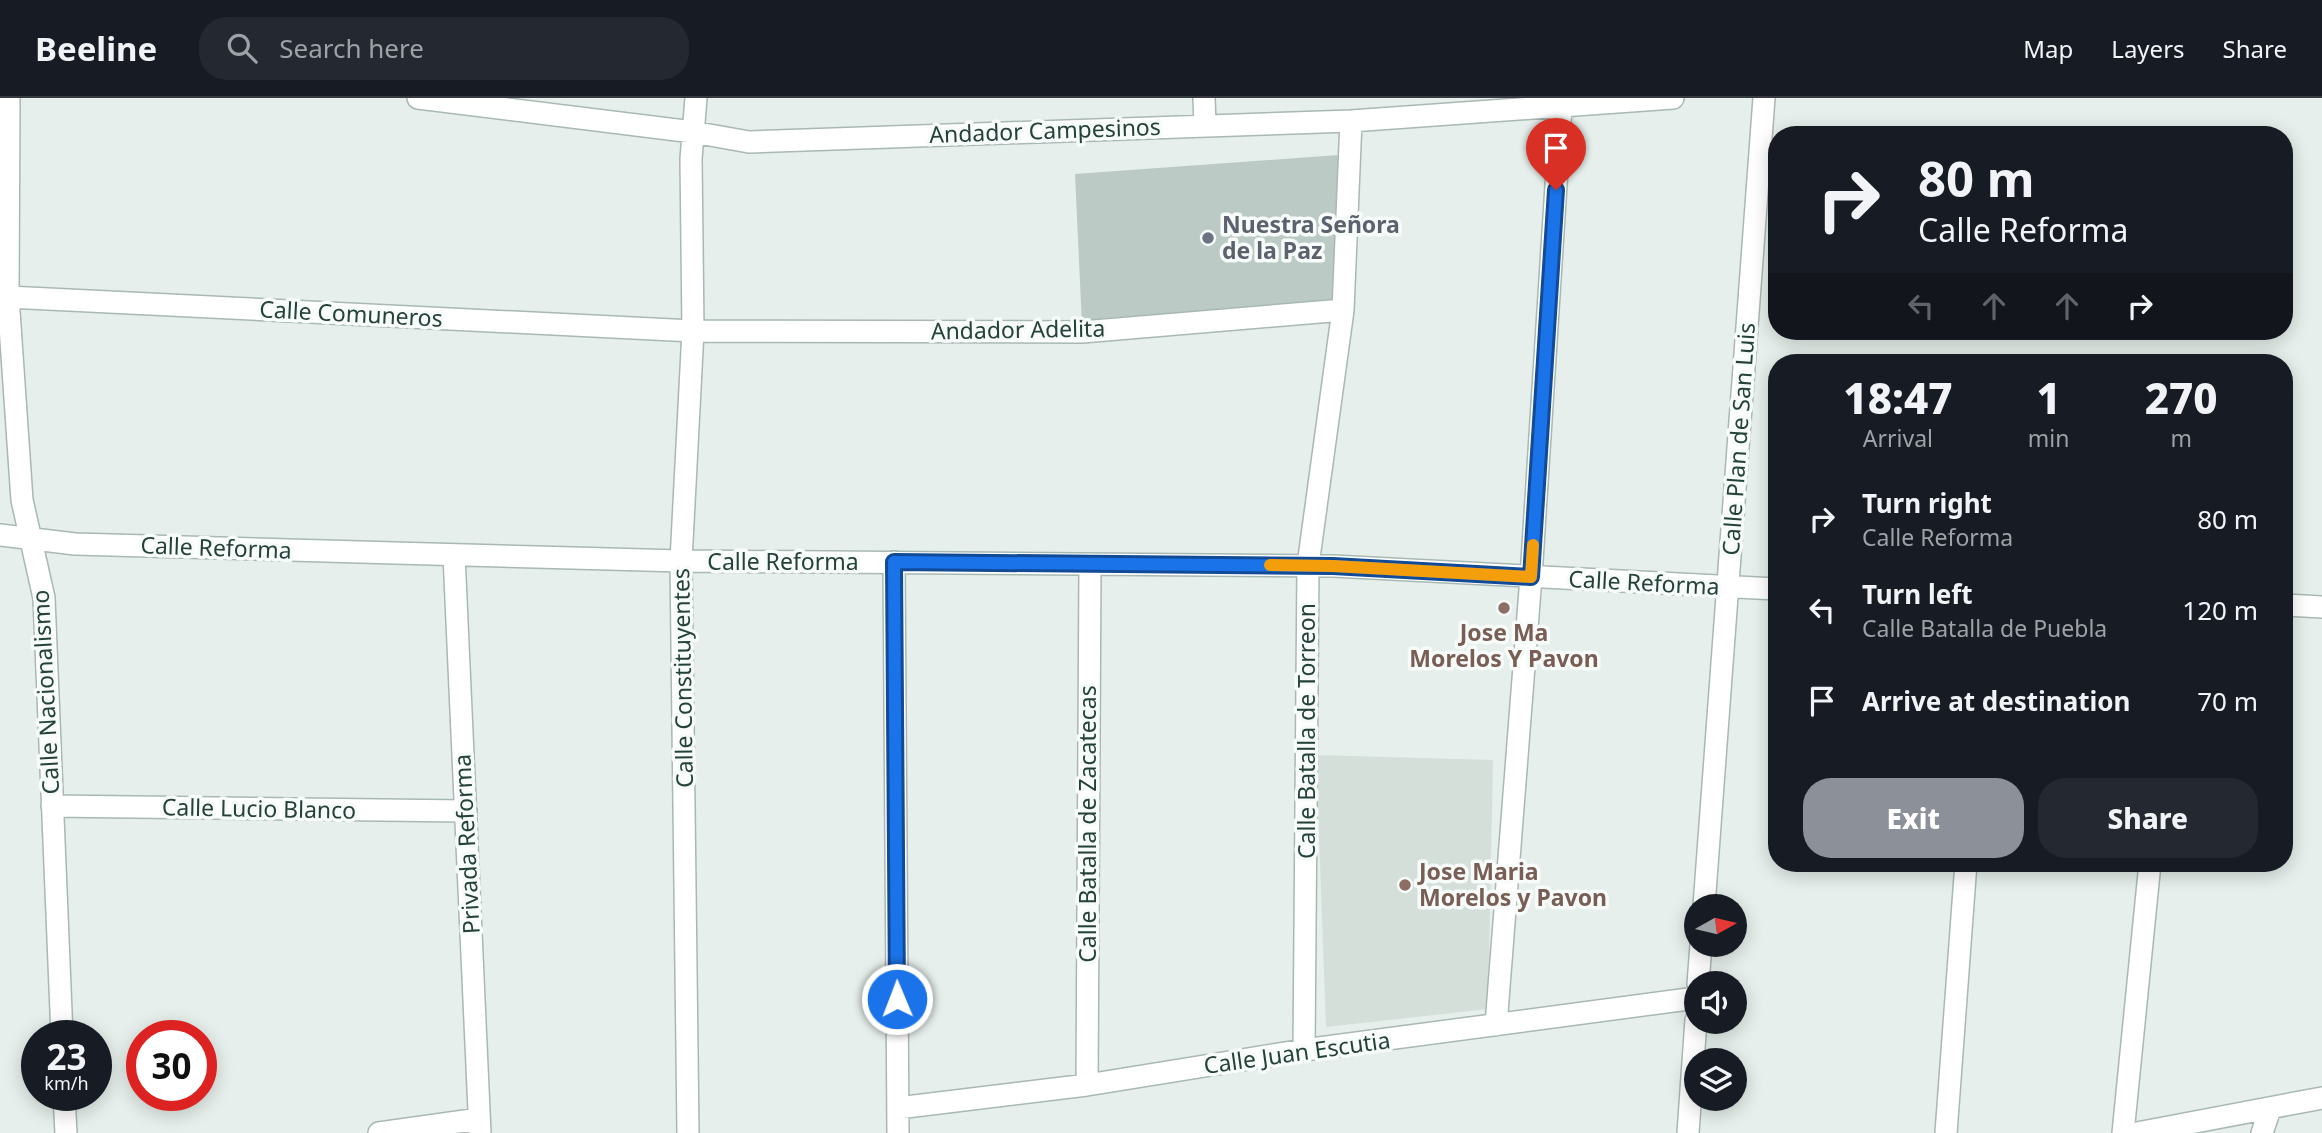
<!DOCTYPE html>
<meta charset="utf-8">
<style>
:root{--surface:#171b24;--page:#242831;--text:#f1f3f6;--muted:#9ea1a6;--line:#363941;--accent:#8c9099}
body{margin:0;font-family:"Noto Sans",sans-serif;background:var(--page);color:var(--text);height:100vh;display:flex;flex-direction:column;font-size:26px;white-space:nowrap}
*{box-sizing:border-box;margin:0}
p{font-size:23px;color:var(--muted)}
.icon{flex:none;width:38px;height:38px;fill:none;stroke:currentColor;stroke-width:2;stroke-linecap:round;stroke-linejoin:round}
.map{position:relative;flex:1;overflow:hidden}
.side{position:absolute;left:1768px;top:256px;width:525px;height:518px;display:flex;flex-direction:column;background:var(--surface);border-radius:28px;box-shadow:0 4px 18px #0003}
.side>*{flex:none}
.guide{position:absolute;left:1768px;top:28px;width:525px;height:214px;border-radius:28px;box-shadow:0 4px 18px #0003;background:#171b24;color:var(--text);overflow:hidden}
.needle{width:46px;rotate:82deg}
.controls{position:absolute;left:1684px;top:796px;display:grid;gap:14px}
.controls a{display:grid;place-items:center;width:63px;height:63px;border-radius:50%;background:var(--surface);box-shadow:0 4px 18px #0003;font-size:35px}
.speed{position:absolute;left:21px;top:922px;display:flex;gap:14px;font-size:35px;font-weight:700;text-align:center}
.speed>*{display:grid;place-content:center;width:91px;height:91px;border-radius:50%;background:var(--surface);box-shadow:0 4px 18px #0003;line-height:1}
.speed small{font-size:18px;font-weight:400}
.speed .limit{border:10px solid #d22;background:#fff;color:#111}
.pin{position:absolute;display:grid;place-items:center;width:60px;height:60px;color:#fff;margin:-72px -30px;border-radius:50% 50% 50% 0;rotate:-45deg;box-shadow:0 0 7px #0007}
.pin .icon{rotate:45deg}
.me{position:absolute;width:77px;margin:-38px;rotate:359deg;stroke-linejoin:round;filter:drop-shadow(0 0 5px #0008)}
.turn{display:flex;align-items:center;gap:24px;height:147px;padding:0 35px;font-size:32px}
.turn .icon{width:91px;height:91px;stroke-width:2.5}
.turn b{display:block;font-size:49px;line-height:60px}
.lanes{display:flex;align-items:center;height:66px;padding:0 35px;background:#0003;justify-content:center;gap:35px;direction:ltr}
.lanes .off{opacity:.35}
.eta{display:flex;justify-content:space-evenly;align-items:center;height:119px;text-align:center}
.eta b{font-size:42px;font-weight:800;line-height:49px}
.cta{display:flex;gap:14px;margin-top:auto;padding:14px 35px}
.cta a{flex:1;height:80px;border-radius:28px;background:var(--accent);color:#fff;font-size:28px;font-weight:800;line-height:80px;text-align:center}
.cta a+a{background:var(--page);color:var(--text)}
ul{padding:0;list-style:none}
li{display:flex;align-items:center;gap:21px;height:91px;padding:0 35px}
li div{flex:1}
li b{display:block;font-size:26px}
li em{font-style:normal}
header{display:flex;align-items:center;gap:42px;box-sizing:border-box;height:98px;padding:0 35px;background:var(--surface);border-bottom:2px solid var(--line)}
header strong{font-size:33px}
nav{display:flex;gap:38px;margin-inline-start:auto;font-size:24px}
.search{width:490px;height:63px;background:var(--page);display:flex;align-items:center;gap:18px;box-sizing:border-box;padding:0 24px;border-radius:28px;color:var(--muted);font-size:26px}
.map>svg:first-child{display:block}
.built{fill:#d4dfda}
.building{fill:#bbcac4}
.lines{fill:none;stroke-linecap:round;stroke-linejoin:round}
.minor-casing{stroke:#a8b8b2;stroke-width:24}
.minor{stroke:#fff;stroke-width:21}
.route-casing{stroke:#114b97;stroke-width:18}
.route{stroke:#1a73e8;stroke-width:12}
.slow{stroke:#f59e0b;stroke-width:12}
.worship-dot{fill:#6b7280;stroke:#f7fbf9;stroke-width:2.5}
.education-dot{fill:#8d6e63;stroke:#f7fbf9;stroke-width:2.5}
.labels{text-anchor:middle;stroke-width:7;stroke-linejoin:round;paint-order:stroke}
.street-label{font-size:23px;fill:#24423a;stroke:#f7fbf9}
.worship-label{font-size:23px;font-weight:bold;fill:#5b616d;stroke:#f7fbf9;text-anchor:start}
.education-label{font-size:23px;font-weight:bold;fill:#785e54;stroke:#f7fbf9}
</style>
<header>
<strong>Beeline</strong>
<div class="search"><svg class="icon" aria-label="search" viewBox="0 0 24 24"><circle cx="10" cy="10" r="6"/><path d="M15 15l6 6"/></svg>Search here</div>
<nav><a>Map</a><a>Layers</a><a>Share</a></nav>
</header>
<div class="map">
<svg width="2322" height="1035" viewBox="0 0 2322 1035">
<rect width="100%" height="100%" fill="#e6efeb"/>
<path class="built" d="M 1316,657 L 1493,662 L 1488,911 L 1326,929 Z"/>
<path class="building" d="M 1338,57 L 1337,204 L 1082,227 L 1075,76 Z"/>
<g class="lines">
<defs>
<path id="minor" d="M 9,0 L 8,199 L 22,402 L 44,500 L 62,938
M 418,0 L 693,34 L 749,44 L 1351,23 L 1673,0
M 1204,0 L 1205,27
M 8,199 L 693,233 L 1082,234 L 1343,212
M 0,437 L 75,446 L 681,463 L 1333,468 L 1776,491
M 454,457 L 480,1035
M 894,464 L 898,1035
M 2284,507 L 2322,509
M 52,708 L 466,713
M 1704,808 L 1764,0
M 1698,886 L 1701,847
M 1496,927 L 1531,479 L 1561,9
M 1304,952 L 1308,467 L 1343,212 L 1351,23
M 1087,987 L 1090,466
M 64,998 L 66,1035
M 898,1010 L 1087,987 L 1304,952 L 1696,900
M 379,1035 L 479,1021
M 688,1035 L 681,463 L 693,233 L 691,61 L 696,0
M 1688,1035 L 1696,922
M 1946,1035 L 1966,765
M 2123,1035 L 2150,765
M 2137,1035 L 2322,1000
M 2262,1035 L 2270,1011"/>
</defs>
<use href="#minor" class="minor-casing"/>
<use href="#minor" class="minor"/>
</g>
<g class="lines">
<defs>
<path id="route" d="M 897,901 L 894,464 L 1333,468 L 1531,479 L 1556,92"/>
</defs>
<use href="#route" class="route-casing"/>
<use href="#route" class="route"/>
<path class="slow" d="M 1270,467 L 1333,468 L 1531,479 L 1533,447"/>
</g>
<circle class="worship-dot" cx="1208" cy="140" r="7"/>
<g class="education-dot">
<circle cx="1504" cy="510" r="7"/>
<circle cx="1405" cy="787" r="7"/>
</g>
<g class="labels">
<g class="street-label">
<text transform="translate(1045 33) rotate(-2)" y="8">Andador Campesinos</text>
<text transform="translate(351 216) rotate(3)" y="8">Calle Comuneros</text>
<text transform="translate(1018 232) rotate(-1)" y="8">Andador Adelita</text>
<text transform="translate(1739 341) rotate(-86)" y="8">Calle Plan de San Luis</text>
<text transform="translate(216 450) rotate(2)" y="8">Calle Reforma</text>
<text x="783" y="472">Calle Reforma</text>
<text transform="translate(1644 485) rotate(3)" y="8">Calle Reforma</text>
<text transform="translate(683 580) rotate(-91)" y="8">Calle Constituyentes</text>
<text transform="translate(46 594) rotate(-93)" y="8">Calle Nacionalismo</text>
<text transform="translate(1307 633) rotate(-90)" y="8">Calle Batalla de Torreon</text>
<text transform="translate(259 711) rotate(1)" y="8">Calle Lucio Blanco</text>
<text transform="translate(1088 726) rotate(-90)" y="8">Calle Batalla de Zacatecas</text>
<text transform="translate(467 746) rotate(-93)" y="8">Privada Reforma</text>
<text transform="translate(1297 955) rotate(-8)" y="8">Calle Juan Escutia</text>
</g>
<g class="worship-label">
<text x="1222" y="135">Nuestra Señora<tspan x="1222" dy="26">de la Paz</tspan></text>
</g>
<g class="education-label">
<text x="1504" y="543">Jose Ma<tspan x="1504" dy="26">Morelos Y Pavon</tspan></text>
<text x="1419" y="782" text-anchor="start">Jose Maria<tspan x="1419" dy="26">Morelos y Pavon</tspan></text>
</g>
</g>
</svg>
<div class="controls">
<a><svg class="needle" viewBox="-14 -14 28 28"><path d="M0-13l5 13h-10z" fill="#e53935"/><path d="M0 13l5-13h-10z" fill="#9ea1a6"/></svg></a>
<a><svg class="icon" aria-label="sound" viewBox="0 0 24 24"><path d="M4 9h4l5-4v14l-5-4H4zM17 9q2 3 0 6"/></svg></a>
<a><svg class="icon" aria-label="layers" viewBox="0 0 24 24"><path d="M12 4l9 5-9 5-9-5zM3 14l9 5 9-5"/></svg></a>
</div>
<div class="speed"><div>23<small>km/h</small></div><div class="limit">30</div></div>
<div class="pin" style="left:1556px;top:92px;background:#d93025"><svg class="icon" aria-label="arrive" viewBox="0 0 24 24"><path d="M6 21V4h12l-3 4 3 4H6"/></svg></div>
<svg class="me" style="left:897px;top:901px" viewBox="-20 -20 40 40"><circle r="17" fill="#1a73e8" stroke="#fff" stroke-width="3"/><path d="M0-11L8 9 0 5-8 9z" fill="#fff"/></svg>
<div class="guide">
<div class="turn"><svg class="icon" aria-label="right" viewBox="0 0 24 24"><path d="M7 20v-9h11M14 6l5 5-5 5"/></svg><div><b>80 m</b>Calle Reforma</div></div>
<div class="lanes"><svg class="icon off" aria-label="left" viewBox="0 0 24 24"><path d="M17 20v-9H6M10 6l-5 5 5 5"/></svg><svg class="icon off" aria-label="ahead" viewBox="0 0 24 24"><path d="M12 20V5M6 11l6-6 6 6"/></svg><svg class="icon off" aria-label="ahead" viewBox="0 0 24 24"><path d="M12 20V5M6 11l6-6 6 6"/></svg><svg class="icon" aria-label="right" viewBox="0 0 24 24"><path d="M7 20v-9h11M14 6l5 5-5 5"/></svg></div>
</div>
<section class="side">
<div class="eta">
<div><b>18:47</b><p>Arrival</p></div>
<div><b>1</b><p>min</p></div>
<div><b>270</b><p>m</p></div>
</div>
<ul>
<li><svg class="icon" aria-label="right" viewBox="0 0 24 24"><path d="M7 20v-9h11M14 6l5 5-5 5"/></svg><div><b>Turn right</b><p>Calle Reforma</p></div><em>80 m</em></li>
<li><svg class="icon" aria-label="left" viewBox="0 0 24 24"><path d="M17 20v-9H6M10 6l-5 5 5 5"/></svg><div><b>Turn left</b><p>Calle Batalla de Puebla</p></div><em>120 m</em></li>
<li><svg class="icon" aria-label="arrive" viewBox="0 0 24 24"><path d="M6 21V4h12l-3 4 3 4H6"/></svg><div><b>Arrive at destination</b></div><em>70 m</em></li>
</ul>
<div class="cta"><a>Exit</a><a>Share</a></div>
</section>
</div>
